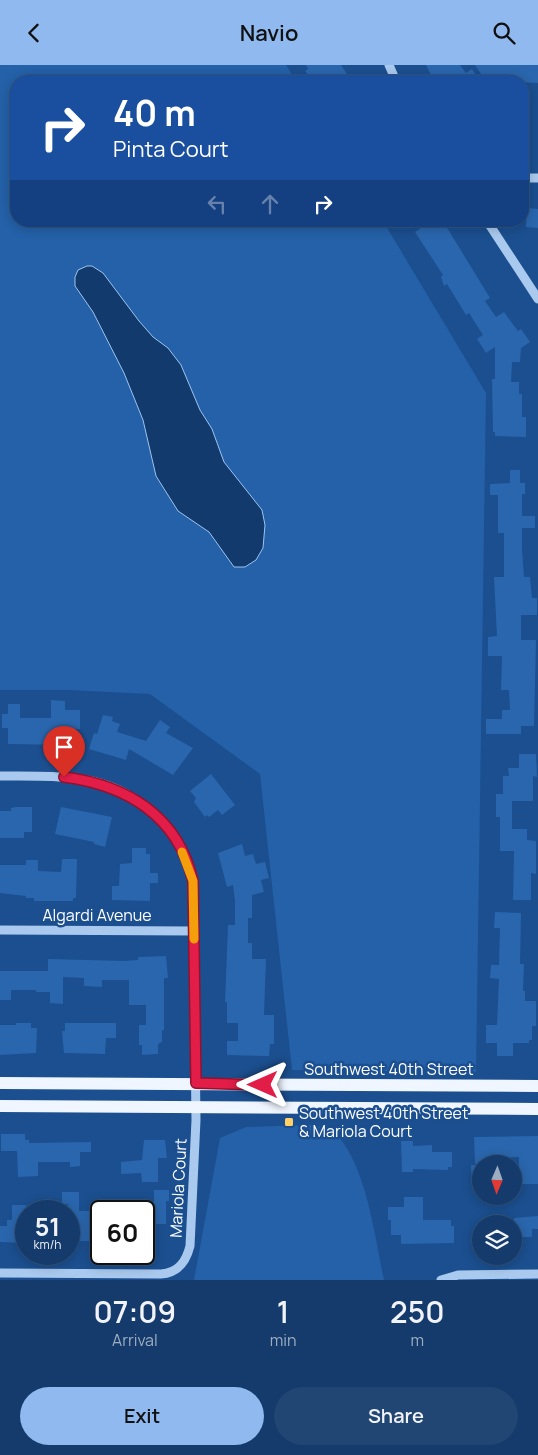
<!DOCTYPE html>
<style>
:root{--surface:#143b6b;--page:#214673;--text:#f1f3f6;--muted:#9dadc1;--line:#33557e;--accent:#90b9f0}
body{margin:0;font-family:Manrope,sans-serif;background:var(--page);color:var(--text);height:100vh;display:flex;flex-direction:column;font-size:19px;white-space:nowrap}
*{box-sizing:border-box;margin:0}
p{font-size:16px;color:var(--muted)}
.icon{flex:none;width:28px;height:28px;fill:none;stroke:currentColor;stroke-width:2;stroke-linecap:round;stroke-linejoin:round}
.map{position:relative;height:1215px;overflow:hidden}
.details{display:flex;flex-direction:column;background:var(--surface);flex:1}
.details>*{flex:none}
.banner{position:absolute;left:10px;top:10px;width:519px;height:152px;border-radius:20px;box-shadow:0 2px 12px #0003,0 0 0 1px var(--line);background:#1a4fa0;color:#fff;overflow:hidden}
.needle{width:32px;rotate:182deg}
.fabs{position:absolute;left:472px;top:1090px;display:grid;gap:10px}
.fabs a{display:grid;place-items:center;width:50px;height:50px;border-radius:50%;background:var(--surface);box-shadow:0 2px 12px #0003,0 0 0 1px var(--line);font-size:25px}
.speed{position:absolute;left:15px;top:1135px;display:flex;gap:10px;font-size:25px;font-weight:700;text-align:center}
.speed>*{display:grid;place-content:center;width:65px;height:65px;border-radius:50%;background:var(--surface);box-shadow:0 2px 12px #0003,0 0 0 1px var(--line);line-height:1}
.speed small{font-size:12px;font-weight:400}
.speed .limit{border:2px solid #111;border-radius:8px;background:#fff;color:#111}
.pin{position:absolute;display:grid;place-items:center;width:42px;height:42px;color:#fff;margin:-51px -21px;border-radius:50% 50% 50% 0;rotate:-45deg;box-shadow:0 0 5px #0007}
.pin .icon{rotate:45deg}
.me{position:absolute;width:55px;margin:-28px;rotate:270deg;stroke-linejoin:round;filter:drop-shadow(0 0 4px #0008)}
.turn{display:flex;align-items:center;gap:18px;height:105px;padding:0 20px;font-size:22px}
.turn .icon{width:65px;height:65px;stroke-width:2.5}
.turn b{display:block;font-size:35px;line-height:42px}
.lanes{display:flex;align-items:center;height:48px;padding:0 20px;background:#0003;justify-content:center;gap:25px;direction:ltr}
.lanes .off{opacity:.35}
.eta{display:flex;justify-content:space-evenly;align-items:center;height:85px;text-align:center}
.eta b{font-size:30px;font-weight:600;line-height:35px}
.action{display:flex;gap:10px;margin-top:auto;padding:10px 20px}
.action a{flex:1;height:58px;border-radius:30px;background:var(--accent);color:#111;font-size:20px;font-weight:600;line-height:58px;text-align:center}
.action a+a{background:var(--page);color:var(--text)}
header{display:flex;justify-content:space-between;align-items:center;height:65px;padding:0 20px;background:var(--accent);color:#111;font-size:22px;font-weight:600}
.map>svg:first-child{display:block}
.green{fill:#2461a8}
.water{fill:#123a6d;stroke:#9cc4f0}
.building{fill:#2a66ad}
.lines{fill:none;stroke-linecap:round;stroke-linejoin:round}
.minor{stroke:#a9c9ee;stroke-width:9}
.major{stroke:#f0f6ff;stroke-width:12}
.route-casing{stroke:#92132f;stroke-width:12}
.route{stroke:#e11d48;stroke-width:9}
.slow{stroke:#f59e0b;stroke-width:9}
.poi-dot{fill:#ffd166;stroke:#1b4f8f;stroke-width:2}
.labels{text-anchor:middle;stroke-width:5;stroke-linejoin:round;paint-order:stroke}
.street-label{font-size:16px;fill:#fff;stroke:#1b4f8f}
.poi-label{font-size:16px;fill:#fff;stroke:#1b4f8f;text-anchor:start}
</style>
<header><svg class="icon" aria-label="back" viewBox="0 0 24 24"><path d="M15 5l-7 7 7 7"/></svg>Navio<svg class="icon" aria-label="search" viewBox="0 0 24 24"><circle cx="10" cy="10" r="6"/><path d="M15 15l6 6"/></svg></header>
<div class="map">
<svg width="538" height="1215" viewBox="0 0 538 1215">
<rect width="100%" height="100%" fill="#1b4f8f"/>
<path class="green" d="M 0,0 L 286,0 L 296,16 L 16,16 L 16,156 L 383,156 L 486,328 L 476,1007 L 292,1005 L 260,709 L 150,629 L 68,625 L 0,625 Z
M 312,1060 C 322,1062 332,1063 339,1072 C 367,1106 375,1172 384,1215 L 194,1215 L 220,1073 L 246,1062 Z"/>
<path class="water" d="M 87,201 L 92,201 L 103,208 L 139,256 L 153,272 L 168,283 L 181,300 L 200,345 L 212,364 L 224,397 L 262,445 L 265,460 L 263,483 L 256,495 L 245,502 L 234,502 L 209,467 L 178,446 L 156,411 L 143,355 L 124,308 L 93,247 L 75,221 L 75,212 L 78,205 Z"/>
<path class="building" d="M 306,0 L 341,0 L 347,9 L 344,11 L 347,16 L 312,16 L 305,6 L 308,4 Z
M 426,0 L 460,0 L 466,8 L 472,4 L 477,12 L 471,16 L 434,16 Z
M 475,0 L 538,0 L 538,18 L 486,16 Z
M 527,143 L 538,144 L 538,163 L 526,162 Z
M 416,156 L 443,156 L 490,233 L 485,236 L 496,252 L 504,247 L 518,266 L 521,264 L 530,277 L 521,283 L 520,297 L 512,297 L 511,317 L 519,317 L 519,329 L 522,329 L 522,352 L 526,352 L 526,372 L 495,371 L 495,367 L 493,367 L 492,314 L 495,314 L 495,282 L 486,288 L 477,274 L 483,270 L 469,248 L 466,250 L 447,219 L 444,221 L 441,212 L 443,210 L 415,167 L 421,163 Z
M 510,405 L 520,405 L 520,418 L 525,418 L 525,429 L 522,429 L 522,451 L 535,451 L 535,463 L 522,463 L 522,485 L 524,512 L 530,512 L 532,533 L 537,533 L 537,550 L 521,550 L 521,575 L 536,575 L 534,661 L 521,661 L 521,669 L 486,669 L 486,654 L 502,654 L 502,645 L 510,645 L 509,625 L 501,625 L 502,591 L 488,591 L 488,572 L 497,571 L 494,512 L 504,512 L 504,468 L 498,468 L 498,430 L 490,430 L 490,419 L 510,418 Z
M 51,635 L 65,636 L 65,645 L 80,645 L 80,664 L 68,664 L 68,680 L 8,679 L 8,663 L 2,663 L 2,649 L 8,649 L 8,639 L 20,639 L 20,653 L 51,653 Z
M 103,650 L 113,652 L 112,656 L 120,659 L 117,667 L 146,676 L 160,655 L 170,662 L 166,668 L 193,683 L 173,710 L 129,684 L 126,695 L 89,684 L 94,668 L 97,669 Z
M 519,689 L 536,689 L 537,712 L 533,711 L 533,736 L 512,736 L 512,764 L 527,764 L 527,775 L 536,776 L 536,809 L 531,808 L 531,835 L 513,835 L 514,786 L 500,786 L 500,752 L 496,752 L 496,729 L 503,729 L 503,711 L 509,711 L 508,703 L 519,703 Z
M 211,709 L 235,740 L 222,750 L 218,745 L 209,752 L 207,750 L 205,752 L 194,737 L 196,733 L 190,726 Z
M 16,742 L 32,742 L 32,767 L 24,767 L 24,773 L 0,773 L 0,746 L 11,746 L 11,743 Z
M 61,742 L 112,752 L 105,782 L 94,779 L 94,777 L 55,769 Z
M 242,779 L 245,791 L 253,789 L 256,799 L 265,797 L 269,813 L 261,815 L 264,827 L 252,830 L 252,853 L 248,853 L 248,878 L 252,878 L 252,894 L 266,894 L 264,950 L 274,950 L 274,979 L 270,979 L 269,991 L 227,990 L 227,976 L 238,976 L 238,958 L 227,958 L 227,937 L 225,937 L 228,860 L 235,860 L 235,836 L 233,820 L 227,822 L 218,788 Z
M 132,783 L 146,783 L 146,789 L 150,789 L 150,808 L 158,808 L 158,818 L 150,818 L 150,836 L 112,835 L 112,821 L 119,821 L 120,799 L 132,798 Z
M 62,794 L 77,794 L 76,833 L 73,833 L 73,836 L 34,836 L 34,833 L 26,833 L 26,831 L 0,828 L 0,800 L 26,800 L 26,795 L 38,795 L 38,806 L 61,807 Z
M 495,847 L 521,848 L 520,899 L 524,899 L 523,926 L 525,926 L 525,936 L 536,936 L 536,961 L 532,961 L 532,975 L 529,975 L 529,978 L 513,978 L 513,991 L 497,991 L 497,978 L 486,978 L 486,960 L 497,960 L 499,914 L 490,913 L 491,900 L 499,900 L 500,863 L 494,863 Z
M 166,891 L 168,913 L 164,913 L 164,965 L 162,965 L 162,977 L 158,979 L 158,989 L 142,990 L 142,980 L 139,980 L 139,960 L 146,960 L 146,940 L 129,940 L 129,915 L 102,915 L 102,922 L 84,921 L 84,913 L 63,912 L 63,939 L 50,938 L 50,927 L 36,927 L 36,925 L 11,925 L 11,935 L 0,935 L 0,906 L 48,906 L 48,894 L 124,896 L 138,895 L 138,892 Z
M 16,958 L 31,958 L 31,963 L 37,963 L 36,988 L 0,990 L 0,960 L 16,960 Z
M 65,958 L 116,958 L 116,973 L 106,973 L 105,989 L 64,988 L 62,966 L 65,966 Z
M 1,1069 L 25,1069 L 25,1075 L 29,1075 L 29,1078 L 91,1077 L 91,1087 L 80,1087 L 80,1101 L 70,1102 L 70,1097 L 38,1097 L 38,1111 L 18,1112 L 17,1086 L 1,1086 Z
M 538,1071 L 538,1119 L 519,1119 L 519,1092 L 493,1093 L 493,1099 L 475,1099 L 474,1072 Z
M 144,1075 L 165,1075 L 167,1093 L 158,1093 L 158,1117 L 142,1117 L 141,1108 L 121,1109 L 121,1097 L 142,1095 Z
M 401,1076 L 413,1076 L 413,1081 L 432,1080 L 432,1087 L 452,1087 L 452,1102 L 448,1102 L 448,1105 L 413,1104 L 413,1107 L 402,1107 Z
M 471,1100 L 481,1100 L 481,1120 L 472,1120 Z
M 154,1125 L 169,1125 L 169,1136 L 166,1136 L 166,1159 L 144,1159 L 144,1141 L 145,1139 L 154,1139 Z
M 62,1127 L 79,1127 L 79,1146 L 92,1146 L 92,1149 L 101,1149 L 98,1176 L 69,1176 L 68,1139 L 62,1139 Z
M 404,1132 L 423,1132 L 423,1155 L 451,1155 L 451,1161 L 454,1161 L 454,1178 L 401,1179 L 401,1170 L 391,1170 L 391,1155 L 388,1155 L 388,1142 L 404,1142 Z
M 12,1140 L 26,1140 L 26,1178 L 0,1177 L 0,1161 L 7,1161 L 7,1155 L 12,1155 Z
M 538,1151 L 538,1164 L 532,1164 L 532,1172 L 514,1172 L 514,1153 Z"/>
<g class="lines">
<path class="minor" d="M 389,0 L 396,16
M 522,113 L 538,113
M 487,156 L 538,234
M 0,711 C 31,711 62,710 92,716 C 142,727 181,767 193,816 L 196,1055 L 190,1181 C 186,1197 178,1208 161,1209 L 0,1208
M 0,865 L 194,866
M 441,1215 L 458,1210 L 538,1209"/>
<path class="major" d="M 0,1018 L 538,1021
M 0,1041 L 538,1044"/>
</g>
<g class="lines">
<defs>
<path id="route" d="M 64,712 C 127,720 178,751 193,816 L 196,1018 L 263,1020"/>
</defs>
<use href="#route" class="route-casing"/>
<use href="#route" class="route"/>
<path class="slow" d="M 182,787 L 193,816 L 194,874"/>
</g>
<rect class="poi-dot" x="284" y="1052" width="10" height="10" rx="2.5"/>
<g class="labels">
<g class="street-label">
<text x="97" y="856">Algardi Avenue</text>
<text x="389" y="1010">Southwest 40th Street</text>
<text transform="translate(178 1123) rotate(-87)" y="6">Mariola Court</text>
</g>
<g class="poi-label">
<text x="299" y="1054">Southwest 40th Street<tspan x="299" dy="18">&amp; Mariola Court</tspan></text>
</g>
</g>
</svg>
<div class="fabs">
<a><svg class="needle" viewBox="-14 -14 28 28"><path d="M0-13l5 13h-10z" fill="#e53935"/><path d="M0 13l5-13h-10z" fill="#9dadc1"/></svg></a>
<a><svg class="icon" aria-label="layers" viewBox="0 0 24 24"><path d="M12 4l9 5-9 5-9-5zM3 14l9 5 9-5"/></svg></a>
</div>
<div class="speed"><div>51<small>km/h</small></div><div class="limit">60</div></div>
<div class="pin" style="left:64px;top:712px;background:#d93025"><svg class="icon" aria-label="arrive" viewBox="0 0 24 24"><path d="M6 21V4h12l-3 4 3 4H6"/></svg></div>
<svg class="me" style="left:263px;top:1020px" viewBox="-20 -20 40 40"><path d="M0-17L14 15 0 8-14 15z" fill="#e11d48" stroke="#fff" stroke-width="4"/></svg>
<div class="banner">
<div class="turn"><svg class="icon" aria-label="right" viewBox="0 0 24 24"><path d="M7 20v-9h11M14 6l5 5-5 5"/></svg><div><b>40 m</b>Pinta Court</div></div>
<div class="lanes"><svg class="icon off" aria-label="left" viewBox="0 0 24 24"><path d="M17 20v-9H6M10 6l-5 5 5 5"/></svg><svg class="icon off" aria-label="ahead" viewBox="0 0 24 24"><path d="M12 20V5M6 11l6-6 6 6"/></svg><svg class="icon" aria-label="right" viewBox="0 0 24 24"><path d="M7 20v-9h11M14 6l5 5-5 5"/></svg></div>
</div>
</div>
<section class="details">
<div class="eta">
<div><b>07:09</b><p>Arrival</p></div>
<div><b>1</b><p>min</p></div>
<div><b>250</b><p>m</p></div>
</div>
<div class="action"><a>Exit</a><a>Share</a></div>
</section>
